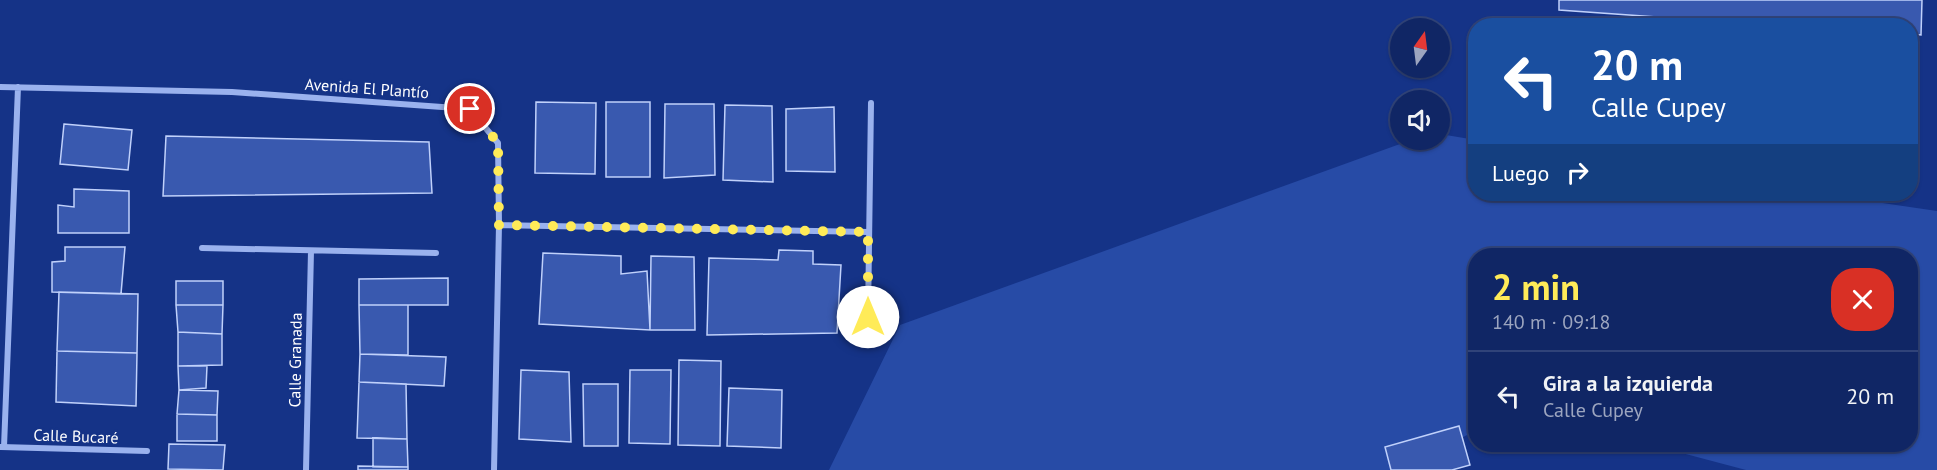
<!DOCTYPE html>
<html lang="es">
<meta charset="utf-8">
<style>
:root{--surface:#102665;--page:#192e6b;--text:#f1f3f6;--muted:#9ca5bf;--line:#304379;--accent:#ffeb58}
body{margin:0;font-family:"PT Sans",sans-serif;background:var(--page);color:var(--text);height:100vh;display:flex;flex-direction:column;font-size:22px;white-space:nowrap}
*{box-sizing:border-box;margin:0}
p{font-size:20px;color:var(--muted)}
.icon{flex:none;width:33px;height:33px;fill:none;stroke:currentColor;stroke-width:2;stroke-linecap:round;stroke-linejoin:round}
.map{position:relative;flex:1;overflow:hidden}
.sheet{position:absolute;left:1468px;top:248px;width:450px;height:204px;display:flex;flex-direction:column;background:var(--surface);border-radius:24px;box-shadow:0 2px 4px #0004,0 0 0 2px var(--line)}
.sheet>*{flex:none}
.top-card{position:absolute;left:1468px;top:18px;width:450px;height:183px;border-radius:24px;box-shadow:0 2px 4px #0004,0 0 0 2px var(--line);background:#1a4fa0;color:#fff;overflow:hidden}
.needle{width:39px;rotate:14deg}
.fabs{position:absolute;left:1390px;top:18px;display:grid;gap:12px}
.fabs a{display:grid;place-items:center;width:60px;height:60px;border-radius:50%;background:var(--surface);box-shadow:0 2px 4px #0004,0 0 0 2px var(--line);font-size:30px}
.pin{position:absolute;display:grid;place-items:center;width:51px;height:51px;color:#fff;margin:-26px;border:3px solid #fff;border-radius:50%;box-shadow:0 2px 6px #0007}
.me{position:absolute;width:66px;margin:-33px;rotate:0deg;stroke-linejoin:round;filter:drop-shadow(0 0 4px #0008)}
.turn{display:flex;align-items:center;gap:21px;height:126px;padding:0 24px;font-size:27px}
.turn .icon{width:78px;height:78px;stroke-width:2.5}
.turn b{display:block;font-size:42px;line-height:51px}
.then{display:flex;align-items:center;height:57px;padding:0 24px;background:#0003;gap:12px;font-size:22px}
.round{display:grid;place-items:center;flex:none;width:63px;height:63px;border-radius:24px;background:var(--page)}
.headline{display:flex;align-items:center;justify-content:space-between;height:102px;padding:0 24px}
h1{font-size:36px;font-weight:700;line-height:45px;color:var(--accent)}
ul{padding:0;list-style:none}
li{display:flex;align-items:center;gap:18px;height:90px;padding:0 24px;border-top:2px solid var(--line)}
li div{flex:1}
li b{display:block;font-size:22px}
li em{font-style:normal}
.map>svg:first-child{display:block}
.green{fill:#274ba6}
.building{fill:#3959af;stroke:#c0d1fb;stroke-width:1.5}
.lines{fill:none;stroke-linecap:round;stroke-linejoin:round}
.street{stroke:#9ab2ee;stroke-width:6}
.route{stroke:#ffeb58;stroke-width:10;stroke-dasharray:0 18}
.labels{text-anchor:middle;stroke-width:4.5;stroke-linejoin:round;paint-order:stroke}
.street-label{font-size:16px;fill:#fff;stroke:#153387}
</style>
<div class="map">
<svg width="1937" height="470" viewBox="0 0 1937 470">
<rect width="100%" height="100%" fill="#153387"/>
<path class="green" d="M 1440,134 L 1476,140 L 1476,194 L 1821,194 L 1937,211 L 1937,470 L 1746,470 L 1648,444 L 1911,444 L 1911,255 L 1476,255 L 1476,430 L 1404,470 L 829,470 L 900,325 L 1411,140 L 1440,140 Z"/>
<path class="building" d="M 1559,0 L 1922,0 L 1921,35 L 1911,34 L 1911,26 L 1784,26 L 1559,10 Z
M 536,102 L 596,103 L 595,174 L 535,173 Z
M 606,102 L 650,102 L 650,177 L 606,177 Z
M 665,104 L 714,104 L 715,175 L 664,178 Z
M 725,105 L 772,106 L 773,182 L 723,180 Z
M 834,107 L 835,172 L 786,171 L 786,109 Z
M 64,124 L 132,130 L 128,170 L 60,164 Z
M 166,136 L 429,142 L 432,193 L 163,196 Z
M 74,189 L 129,191 L 129,233 L 58,233 L 58,205 L 74,207 Z
M 65,247 L 125,247 L 121,294 L 52,292 L 52,262 L 65,261 Z
M 779,250 L 813,251 L 813,264 L 841,265 L 837,333 L 707,335 L 709,258 L 778,260 Z
M 543,253 L 621,256 L 621,274 L 647,271 L 650,330 L 539,324 Z
M 651,256 L 694,257 L 695,330 L 650,330 Z
M 448,278 L 448,305 L 359,305 L 359,279 Z
M 176,281 L 223,281 L 223,305 L 176,305 Z
M 59,292 L 138,294 L 137,353 L 57,351 Z
M 176,305 L 223,305 L 222,334 L 178,332 Z
M 359,305 L 408,305 L 408,355 L 360,354 Z
M 178,332 L 222,334 L 222,365 L 178,366 Z
M 57,351 L 137,353 L 136,406 L 56,402 Z
M 360,354 L 446,357 L 444,386 L 359,382 Z
M 679,360 L 721,361 L 720,446 L 678,445 Z
M 178,366 L 207,366 L 206,388 L 179,390 Z
M 521,370 L 569,372 L 571,442 L 519,439 Z
M 630,370 L 671,370 L 670,444 L 629,443 Z
M 359,382 L 406,384 L 407,439 L 357,438 Z
M 583,384 L 618,384 L 618,446 L 584,446 Z
M 729,388 L 782,390 L 781,448 L 727,446 Z
M 179,390 L 218,391 L 217,415 L 177,414 Z
M 177,414 L 217,415 L 217,441 L 177,441 Z
M 1459,426 L 1470,465 L 1452,470 L 1391,470 L 1385,447 Z
M 373,438 L 407,439 L 408,467 L 373,467 Z
M 169,444 L 225,445 L 223,470 L 168,469 Z
M 358,466 L 408,467 L 408,470 L 358,470 Z"/>
<g class="lines">
<path class="street" d="M 0,87 L 232,92 L 470,109 L 498,143 L 499,225 L 494,470
M 499,225 L 868,232
M 202,248 L 436,253
M 868,317 L 871,103
M 1,447 L 147,451
M 4,447 L 18,87
M 306,470 L 311,251"/>
</g>
<g class="lines">
<path class="route" d="M 470,109 L 498,143 L 499,225 L 868,232 L 868,317"/>
</g>
<g class="labels">
<g class="street-label">
<text transform="translate(367 88) rotate(4)" y="6">Avenida El Plantío</text>
<text transform="translate(295 360) rotate(-89)" y="6">Calle Granada</text>
<text transform="translate(76 436) rotate(2)" y="6">Calle Bucaré</text>
</g>
</g>
</svg>
<div class="fabs">
<a><svg class="needle" viewBox="-14 -14 28 28"><path d="M0-13l5 13h-10z" fill="#e53935"/><path d="M0 13l5-13h-10z" fill="#9ca5bf"/></svg></a>
<a><svg class="icon" aria-label="sound" viewBox="0 0 24 24"><path d="M4 9h4l5-4v14l-5-4H4zM17 9q2 3 0 6"/></svg></a>
</div>
<div class="pin" style="left:470px;top:109px;background:#d93025"><svg class="icon" aria-label="arrive" viewBox="0 0 24 24"><path d="M6 21V4h12l-3 4 3 4H6"/></svg></div>
<svg class="me" style="left:868px;top:317px" viewBox="-20 -20 40 40"><circle r="19" fill="#fff"/><path d="M0-13L10 11 0 6-10 11z" fill="#ffeb58"/></svg>
<div class="top-card">
<div class="turn"><svg class="icon" aria-label="left" viewBox="0 0 24 24"><path d="M17 20v-9H6M10 6l-5 5 5 5"/></svg><div><b>20 m</b>Calle Cupey</div></div>
<div class="then">Luego<svg class="icon" aria-label="right" viewBox="0 0 24 24"><path d="M7 20v-9h11M14 6l5 5-5 5"/></svg></div>
</div>
<section class="sheet">
<div class="headline"><div><h1>2 min</h1><p>140 m · 09:18</p></div><a class="round" style="background:#d93025;color:#fff"><svg class="icon" aria-label="close" viewBox="0 0 24 24"><path d="M6 6l12 12M18 6L6 18"/></svg></a></div>
<ul>
<li><svg class="icon" aria-label="left" viewBox="0 0 24 24"><path d="M17 20v-9H6M10 6l-5 5 5 5"/></svg><div><b>Gira a la izquierda</b><p>Calle Cupey</p></div><em>20 m</em></li>
</ul>
</section>
</div>
